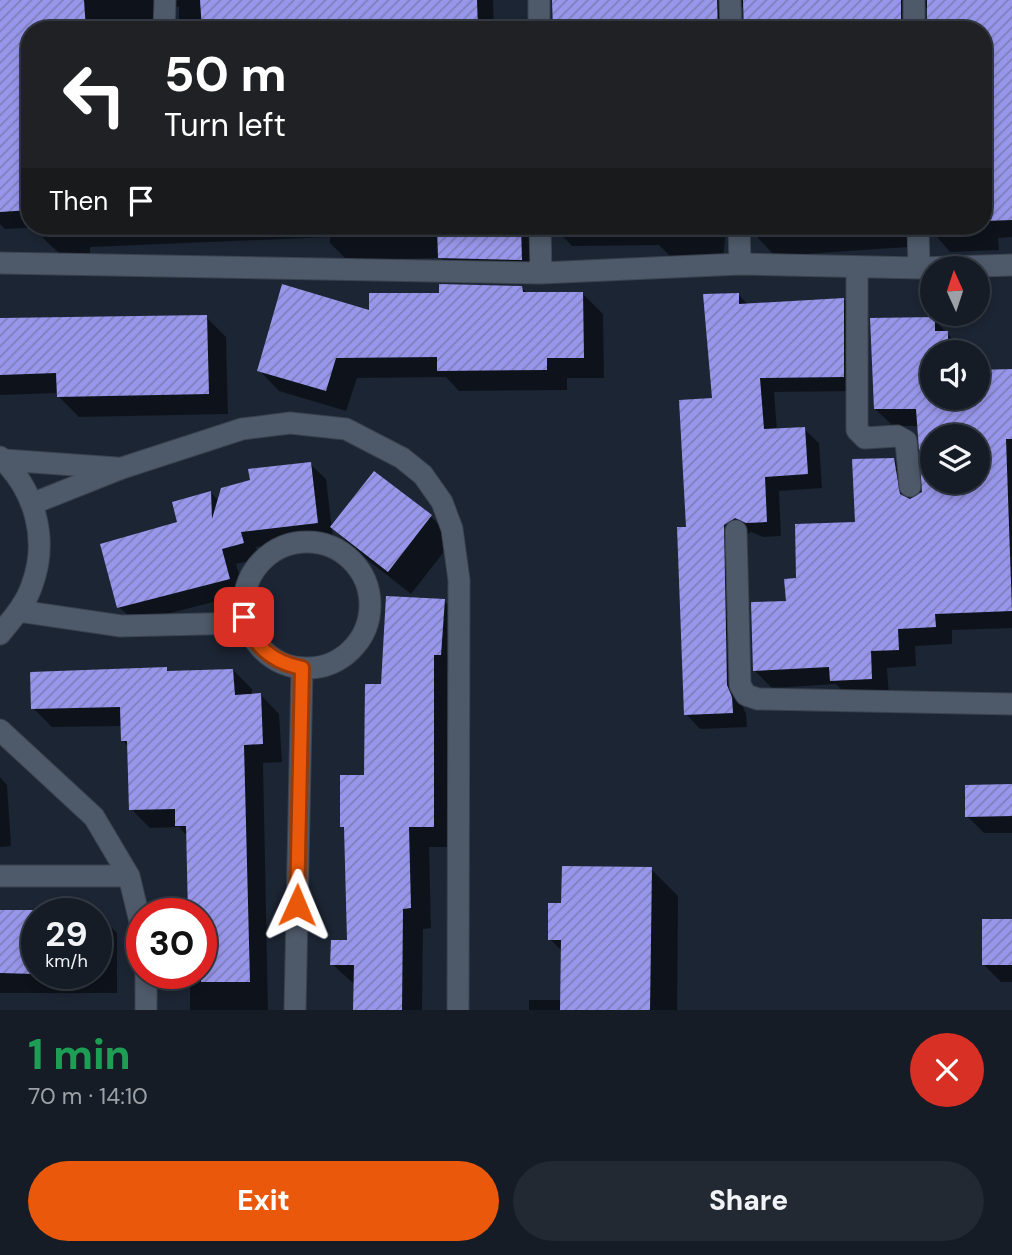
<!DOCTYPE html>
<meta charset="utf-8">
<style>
:root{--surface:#151c26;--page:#222932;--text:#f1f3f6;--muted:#9da1a7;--line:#343a43;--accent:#ea580c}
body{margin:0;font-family:"DM Sans",sans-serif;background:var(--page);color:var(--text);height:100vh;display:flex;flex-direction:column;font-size:26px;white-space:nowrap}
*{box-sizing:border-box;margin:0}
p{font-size:23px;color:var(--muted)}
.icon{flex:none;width:38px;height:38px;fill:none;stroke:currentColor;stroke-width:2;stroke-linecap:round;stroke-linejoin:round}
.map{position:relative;height:1010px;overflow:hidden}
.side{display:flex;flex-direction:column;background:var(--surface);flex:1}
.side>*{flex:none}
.banner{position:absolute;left:21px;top:21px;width:971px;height:214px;border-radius:28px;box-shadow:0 4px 10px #0003,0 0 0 2px var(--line);background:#202124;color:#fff;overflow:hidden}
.needle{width:46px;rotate:357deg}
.fabs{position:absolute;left:920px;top:256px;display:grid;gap:14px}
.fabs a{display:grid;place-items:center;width:70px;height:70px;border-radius:50%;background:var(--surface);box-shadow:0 4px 10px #0003,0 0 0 2px var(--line);font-size:35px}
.speed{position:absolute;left:21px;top:898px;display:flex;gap:14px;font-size:35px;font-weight:700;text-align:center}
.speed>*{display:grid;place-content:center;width:91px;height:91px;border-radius:50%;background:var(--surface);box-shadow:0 4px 10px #0003,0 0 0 2px var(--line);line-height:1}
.speed small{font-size:18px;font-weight:400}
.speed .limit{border:10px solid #d22;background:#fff;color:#111}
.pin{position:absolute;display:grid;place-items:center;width:60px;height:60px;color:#fff;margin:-30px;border-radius:14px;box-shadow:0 4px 10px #0006}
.me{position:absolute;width:77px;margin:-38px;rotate:1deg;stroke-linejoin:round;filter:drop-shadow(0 0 5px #0008)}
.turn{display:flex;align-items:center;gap:24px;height:147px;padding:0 28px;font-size:32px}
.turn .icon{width:91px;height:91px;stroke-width:2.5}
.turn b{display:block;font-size:49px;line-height:60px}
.then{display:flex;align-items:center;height:66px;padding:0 28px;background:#0003;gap:14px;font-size:26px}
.round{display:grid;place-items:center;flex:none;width:74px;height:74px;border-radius:37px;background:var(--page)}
.overview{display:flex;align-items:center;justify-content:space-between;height:119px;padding:0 28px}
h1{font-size:42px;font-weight:800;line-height:52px;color:#1e9e55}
.action{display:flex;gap:14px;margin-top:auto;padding:14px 28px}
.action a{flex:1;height:80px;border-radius:42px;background:var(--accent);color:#fff;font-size:28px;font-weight:800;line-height:80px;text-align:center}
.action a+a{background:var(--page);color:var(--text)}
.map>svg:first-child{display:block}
.shadow{fill:#0007;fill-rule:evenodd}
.building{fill:url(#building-hatch);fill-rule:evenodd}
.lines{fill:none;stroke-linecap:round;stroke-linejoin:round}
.street-casing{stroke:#3a424e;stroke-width:23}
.street{stroke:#4e5969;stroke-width:21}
.route-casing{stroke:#983908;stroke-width:18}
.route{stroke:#ea580c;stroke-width:12}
</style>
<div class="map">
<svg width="1012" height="1010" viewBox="0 0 1012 1010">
<defs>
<pattern id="building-hatch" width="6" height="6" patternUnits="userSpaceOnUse" patternTransform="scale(1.75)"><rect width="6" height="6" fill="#9896eb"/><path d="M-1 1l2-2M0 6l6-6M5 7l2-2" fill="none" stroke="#7e7eba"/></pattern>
</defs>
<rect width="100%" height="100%" fill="#1c2533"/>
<path class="shadow" d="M 0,0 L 493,0 L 494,30 L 179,30 L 179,6 L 171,10 L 170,30 L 30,30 L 30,226 L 747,226 L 726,228 L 723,260 L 676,262 L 659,245 L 572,246 L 557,230 L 546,236 L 538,276 L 457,275 L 441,258 L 347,260 L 330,243 L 330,237 L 90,247 L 90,254 L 61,255 L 43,238 L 43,227 L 5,229 L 0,224 Z
M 553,0 L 1012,0 L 1012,237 L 998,238 L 999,250 L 950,252 L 932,231 L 924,236 L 922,246 L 775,256 L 758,238 L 758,226 L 984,226 L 984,30 L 927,30 L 927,7 L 919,11 L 918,30 L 746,30 L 744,5 L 733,18 L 734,30 L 555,30 Z
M 522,288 L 528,294 L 583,294 L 603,314 L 604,378 L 567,378 L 567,390 L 459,391 L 446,377 L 357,378 L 346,411 L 279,391 L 259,370 L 371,312 L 441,295 Z
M 738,294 L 748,305 L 843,299 L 858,314 L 858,391 L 774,392 L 777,430 L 804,429 L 819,443 L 822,488 L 779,491 L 781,536 L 763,537 L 751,532 L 738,540 L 741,702 L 746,714 L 747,727 L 700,729 L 686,714 L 688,529 Z
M 206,317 L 226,337 L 228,414 L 79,417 L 59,397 L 58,393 L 0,395 L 0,321 Z
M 934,319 L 964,352 L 933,352 L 933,397 L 978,397 L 1012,371 L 1012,628 L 952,630 L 952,644 L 915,646 L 916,666 L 887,668 L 889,696 L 849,697 L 836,684 L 772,688 L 754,670 L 798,580 L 856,524 L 894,460 L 911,477 L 914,499 L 924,492 L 919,426 L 893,426 L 875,409 ZM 933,436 L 978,436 L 978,481 L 933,481 Z
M 310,464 L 326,479 L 333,538 L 256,547 L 259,559 L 236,564 L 245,594 L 135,622 L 119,607 L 180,523 L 211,493 L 219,501 Z
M 375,473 L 431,517 L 454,539 L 411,594 L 355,550 L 332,527 Z
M 444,601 L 465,622 L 454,847 L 429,847 L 431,928 L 423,929 L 422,1010 L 355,1010 L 355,985 L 332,964 L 349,942 L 346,830 L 341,826 L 366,776 L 382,686 Z
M 166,669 L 170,673 L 233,670 L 252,689 L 252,695 L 261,695 L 279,714 L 282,762 L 263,763 L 268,1010 L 190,1010 L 190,973 L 201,973 L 201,914 L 188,837 L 179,827 L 150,828 L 131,809 L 129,747 L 122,740 L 122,726 L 52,727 L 33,708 Z
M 0,777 L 7,785 L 11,846 L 0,847 Z
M 1012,786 L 1012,833 L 984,833 L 967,816 Z
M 651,869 L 678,896 L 677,1010 L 529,1010 L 529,1000 L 562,1000 L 563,952 L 550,939 L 563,904 Z
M 0,911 L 96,912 L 117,933 L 117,993 L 0,993 ZM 37,914 L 96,914 L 96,973 L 37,973 Z
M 1012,921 L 1012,982 L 1001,982 L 984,965 Z"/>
<path class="building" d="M 0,0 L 84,0 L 86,30 L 30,30 L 30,210 L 0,212 Z
M 200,0 L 477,0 L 478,30 L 202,30 Z
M 552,0 L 717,0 L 718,30 L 553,30 Z
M 743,0 L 901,0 L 901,30 L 744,30 Z
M 927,0 L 1012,0 L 1012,220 L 984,221 L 984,30 L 927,30 Z
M 437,226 L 521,226 L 522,260 L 438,258 Z
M 282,284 L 369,310 L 369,293 L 439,293 L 439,284 L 522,286 L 523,292 L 583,292 L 584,358 L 547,358 L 547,370 L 437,371 L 437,357 L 336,358 L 326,391 L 257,371 Z
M 739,293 L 739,304 L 844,298 L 844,377 L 760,378 L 764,429 L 805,427 L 808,474 L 765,477 L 767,522 L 746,523 L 735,518 L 724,525 L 727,685 L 732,697 L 733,713 L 684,715 L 677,527 L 686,527 L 679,400 L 712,398 L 703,294 Z
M 207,315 L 209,394 L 57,397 L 56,373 L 0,375 L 0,318 Z
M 935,317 L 935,331 L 948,331 L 948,352 L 933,352 L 933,397 L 978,397 L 978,370 L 1012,369 L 1012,439 L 1006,439 L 1012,611 L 935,614 L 936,627 L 898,629 L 899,650 L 871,651 L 872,679 L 830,681 L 829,667 L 753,671 L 751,602 L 786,601 L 784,579 L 796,578 L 795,524 L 855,522 L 852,459 L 894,458 L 900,494 L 910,499 L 922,492 L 916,409 L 874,409 L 870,318 ZM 933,436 L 978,436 L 978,481 L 933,481 Z
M 311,462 L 318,523 L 241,532 L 244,543 L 222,549 L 230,579 L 117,608 L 100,544 L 177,522 L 172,502 L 211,491 L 212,519 L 221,488 L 250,480 L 248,469 Z
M 374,471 L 432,515 L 388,572 L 330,527 Z
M 386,596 L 445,599 L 441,655 L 434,655 L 434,827 L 409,827 L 411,908 L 403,909 L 402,1010 L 353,1010 L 354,965 L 330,965 L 331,940 L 347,940 L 344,827 L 340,827 L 340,775 L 364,775 L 365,684 L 381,684 Z
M 167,667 L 167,671 L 233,669 L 235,695 L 261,693 L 263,744 L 244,745 L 250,982 L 201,982 L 201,914 L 188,914 L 186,826 L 175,826 L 175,809 L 129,810 L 127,741 L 121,741 L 120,707 L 31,709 L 30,672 Z
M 1012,784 L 1012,816 L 965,817 L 965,785 Z
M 562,866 L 652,867 L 650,1010 L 560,1010 L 561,940 L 548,940 L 548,903 L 561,903 Z
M 0,910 L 35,910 L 34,974 L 0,973 Z
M 982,919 L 1012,919 L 1012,965 L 982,965 Z"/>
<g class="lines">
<defs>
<path id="street" d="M 730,0 L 731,30
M 914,0 L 914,30
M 164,30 L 165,0
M 539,30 L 539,0
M 540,226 L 541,273
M 739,226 L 740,264
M 918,226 L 919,268
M 0,263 L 541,273 L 740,264 L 919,268 L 1012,265
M 857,267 L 857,430 L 865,438 L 897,436 L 906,441 L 910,486
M 0,457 C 35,490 49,539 32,585 C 26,604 12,619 0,634
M 4,460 L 117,468
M 34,503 L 122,468 L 242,429 L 290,423 L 346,429 L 402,458 L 423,475 L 442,502 L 452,529 L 459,580 L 458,1010
M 736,531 L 740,685 L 746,695 L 758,699 L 1012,704
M244 605a63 63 0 1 1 126 0a63 63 0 1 1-126 0Z
M 19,611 L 121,626 L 246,623
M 0,730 L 94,817 L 129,876 L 142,930
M 0,876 L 129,876
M 146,1010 L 146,973
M 295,1010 L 302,668"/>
</defs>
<use href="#street" class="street-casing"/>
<use href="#street" class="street"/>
</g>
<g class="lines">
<defs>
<path id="route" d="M 244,617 C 253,646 272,662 302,668 L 297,905"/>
</defs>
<use href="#route" class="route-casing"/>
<use href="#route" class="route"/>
</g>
</svg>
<div class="fabs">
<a><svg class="needle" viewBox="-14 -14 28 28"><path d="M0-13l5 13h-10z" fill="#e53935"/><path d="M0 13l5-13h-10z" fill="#9da1a7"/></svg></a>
<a><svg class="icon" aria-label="sound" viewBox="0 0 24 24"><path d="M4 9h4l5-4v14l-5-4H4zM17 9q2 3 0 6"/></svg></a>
<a><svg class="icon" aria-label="layers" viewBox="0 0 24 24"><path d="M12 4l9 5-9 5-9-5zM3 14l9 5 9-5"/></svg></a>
</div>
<div class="speed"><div>29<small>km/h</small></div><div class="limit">30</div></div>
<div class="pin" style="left:244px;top:617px;background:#d93025"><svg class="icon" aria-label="arrive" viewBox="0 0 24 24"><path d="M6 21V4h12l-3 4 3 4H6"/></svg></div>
<svg class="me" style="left:297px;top:905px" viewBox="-20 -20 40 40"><path d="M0-17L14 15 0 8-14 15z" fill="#ea580c" stroke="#fff" stroke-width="4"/></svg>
<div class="banner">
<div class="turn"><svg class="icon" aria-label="left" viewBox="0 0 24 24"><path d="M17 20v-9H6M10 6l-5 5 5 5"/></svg><div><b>50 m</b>Turn left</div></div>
<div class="then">Then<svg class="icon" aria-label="arrive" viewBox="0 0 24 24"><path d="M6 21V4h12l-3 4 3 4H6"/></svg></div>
</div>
</div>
<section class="side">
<div class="overview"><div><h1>1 min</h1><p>70 m · 14:10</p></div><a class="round" style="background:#d93025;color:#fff"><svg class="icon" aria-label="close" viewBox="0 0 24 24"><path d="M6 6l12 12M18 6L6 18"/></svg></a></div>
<div class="action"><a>Exit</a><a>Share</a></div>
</section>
